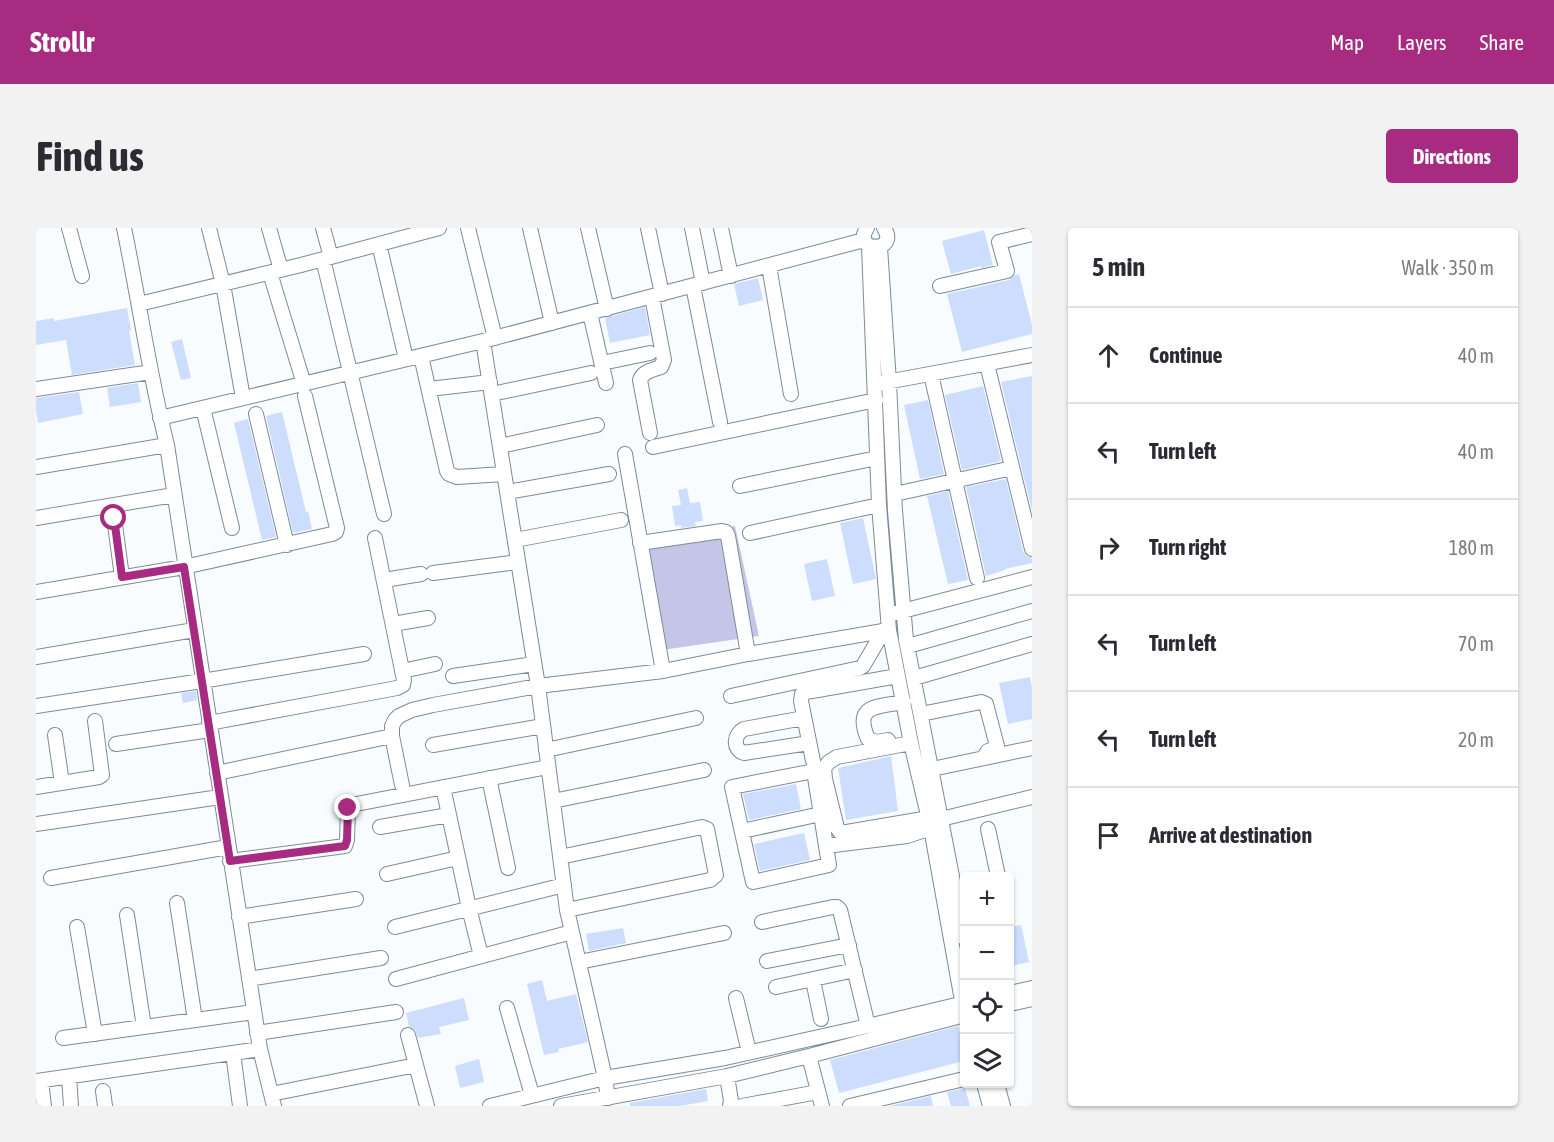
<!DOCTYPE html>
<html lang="en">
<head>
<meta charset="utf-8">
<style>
	body { margin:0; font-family:"Asap Condensed",sans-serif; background:#f2f2f3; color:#2b2b33 }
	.controls { position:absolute; right:18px; bottom:18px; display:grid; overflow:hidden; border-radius:6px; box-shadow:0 2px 4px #0004 }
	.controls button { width:54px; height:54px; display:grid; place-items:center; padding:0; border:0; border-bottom:2px solid #e1e1e2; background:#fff; color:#2b2b33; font:30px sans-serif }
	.stop { position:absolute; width:18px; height:18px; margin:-14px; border:4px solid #a72c81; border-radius:50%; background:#fff }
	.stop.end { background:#a72c81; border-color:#fff; box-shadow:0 2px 6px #0008 }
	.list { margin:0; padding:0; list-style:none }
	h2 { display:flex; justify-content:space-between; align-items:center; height:78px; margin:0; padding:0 24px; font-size:26px }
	h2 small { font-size:20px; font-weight:400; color:#7c7c81 }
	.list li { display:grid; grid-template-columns:39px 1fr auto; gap:18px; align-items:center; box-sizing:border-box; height:96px; padding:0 24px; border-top:2px solid #e1e1e2 }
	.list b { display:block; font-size:22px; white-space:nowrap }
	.list em { font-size:20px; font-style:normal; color:#7c7c81 }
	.icon { flex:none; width:33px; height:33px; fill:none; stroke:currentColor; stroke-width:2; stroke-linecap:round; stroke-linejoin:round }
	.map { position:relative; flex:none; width:996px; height:878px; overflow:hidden; border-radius:6px }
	header { display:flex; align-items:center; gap:36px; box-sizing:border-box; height:84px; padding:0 30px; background:#a72c81; color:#fff }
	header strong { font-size:28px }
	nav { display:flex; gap:33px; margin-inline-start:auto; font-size:21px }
	.intro { display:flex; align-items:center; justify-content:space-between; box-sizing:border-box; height:144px; padding:0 36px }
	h1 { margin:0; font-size:42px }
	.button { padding:15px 27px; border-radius:6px; background:#a72c81; color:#fff; font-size:21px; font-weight:700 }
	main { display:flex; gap:36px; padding:0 36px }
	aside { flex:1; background:#fff; border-radius:6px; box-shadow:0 2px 4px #0004 }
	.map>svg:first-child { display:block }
	.green { fill:#c4c5e7 }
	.building { fill:#ccddfe }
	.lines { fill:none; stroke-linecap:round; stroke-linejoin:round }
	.minor-casing { stroke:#7c8b99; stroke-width:16 }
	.minor { stroke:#fff; stroke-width:14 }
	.route { stroke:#a72c81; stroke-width:8 }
</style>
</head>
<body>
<header>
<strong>Strollr</strong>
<nav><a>Map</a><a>Layers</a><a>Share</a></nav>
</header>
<div class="intro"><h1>Find us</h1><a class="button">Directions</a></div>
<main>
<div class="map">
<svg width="996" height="878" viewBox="0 0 996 878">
	<rect width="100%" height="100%" fill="#f8fcff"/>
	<path class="green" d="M 699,298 L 723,408 L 619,423 L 599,318 Z"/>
	<path class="building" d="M 948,2 L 957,37 L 945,40 L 945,38 L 915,46 L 906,13 Z
		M 983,46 L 996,97 L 996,106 L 926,124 L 911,66 L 973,52 L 979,47 Z
		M 722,50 L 727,72 L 703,78 L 698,56 Z
		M 609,79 L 614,107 L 574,115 L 569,90 Z
		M 91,80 L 95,102 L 93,103 L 99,137 L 36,147 L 30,112 L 0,117 L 0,93 L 18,90 L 18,93 Z
		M 146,111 L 155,150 L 145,152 L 135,114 Z
		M 996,148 L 996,283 L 965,154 Z
		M 102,155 L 105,174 L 74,179 L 71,160 Z
		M 947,158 L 965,233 L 926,242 L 909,167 Z
		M 43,164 L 47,186 L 2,195 L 0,183 L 0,170 Z
		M 892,172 L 908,246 L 884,251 L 868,177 Z
		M 246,184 L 270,284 L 272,283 L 276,301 L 257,305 L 230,188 Z
		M 212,191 L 240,309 L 226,312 L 198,195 Z
		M 970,251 L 987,323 L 990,328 L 996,330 L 996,335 L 969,341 L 969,342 L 950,348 L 930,259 Z
		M 651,260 L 654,275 L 664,274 L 667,293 L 659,294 L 660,298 L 645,300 L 645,297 L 639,298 L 636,278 L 645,277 L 642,262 Z
		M 912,263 L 932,352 L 912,356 L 891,268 Z
		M 827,290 L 840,351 L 817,356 L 804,295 Z
		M 791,331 L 799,368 L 776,373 L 768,336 Z
		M 994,449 L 996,460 L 996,491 L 972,496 L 963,455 Z
		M 160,463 L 161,472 L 147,475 L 145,465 Z
		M 855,528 L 862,583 L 810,592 L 802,540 Z
		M 760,556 L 765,581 L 713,592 L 707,566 Z
		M 768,605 L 774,632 L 724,643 L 718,616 Z
		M 985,697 L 993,734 L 974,738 L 974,699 Z
		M 587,700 L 590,715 L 553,723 L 550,706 Z
		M 506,752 L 511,773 L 540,766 L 552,814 L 522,821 L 523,824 L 508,827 L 491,756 Z
		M 428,770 L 433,792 L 403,799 L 405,806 L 382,810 L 379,801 L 373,798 L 370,785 Z
		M 922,798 L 928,825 L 928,833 L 803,865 L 794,832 Z
		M 443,831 L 448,854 L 424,860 L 419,838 Z
		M 929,860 L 934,878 L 915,878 L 911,864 Z
		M 670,861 L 672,873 L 644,878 L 594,878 L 594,875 Z
		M 895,868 L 897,878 L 853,878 Z"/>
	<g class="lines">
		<g class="minor-casing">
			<path id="minor" d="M 33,0 L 46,48
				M 88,0 C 103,72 113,145 131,217 L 224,821 L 238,878
				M 173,0 L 187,56 L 207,170
				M 233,0 L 245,42
				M 287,0 L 295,29
				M 432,0 L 459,110
				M 494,0 L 516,95
				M 552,0 L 571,81
				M 612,0 L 626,66
				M 656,0 L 667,55
				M 685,0 L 695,48
				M 831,0 C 815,25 864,25 848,0
				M 343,16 L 370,131
				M 833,18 L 843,277 L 853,402 L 875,515 L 895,600 L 925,767
				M 844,19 L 853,154 L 859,283 L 870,412 L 928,710
				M 287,31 L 348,286
				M 733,38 L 755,166
				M 234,45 L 268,156
				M 657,58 L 684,194
				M 904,58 L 971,43 L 963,14 L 996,6
				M 103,76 L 265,37 L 403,0
				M 554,85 L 570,155
				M 447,113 L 502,458 L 531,682 L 569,850 L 572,870
				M 385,128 L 411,243 L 413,246 L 421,249 L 468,246
				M 566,135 L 614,125
				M 951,136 L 996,321
				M 895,146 L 941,350
				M 845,155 L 996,127
				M 0,161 L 115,144
				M 393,161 L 454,154
				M 456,166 L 555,145
				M 167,180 L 196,300
				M 220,186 L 251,317
				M 124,190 L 447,113 L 828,12
				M 614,205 L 604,152 C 607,143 617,142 625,139 L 628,132 L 616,69
				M 464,218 L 561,197
				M 617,219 L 840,172
				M 589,226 L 627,443
				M 0,239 L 131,217
				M 704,258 L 841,230
				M 471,264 L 573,246
				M 859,266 L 976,240
				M 78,289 L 86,349
				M 0,290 L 138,267
				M 714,305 L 843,277
				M 479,312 L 585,292
				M 604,315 L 686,303 L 690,304 L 692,308 L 712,426
				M 397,345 L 482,334
				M 348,352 L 385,346
				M 0,364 L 148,339 L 296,306 L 300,304 L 301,300 L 269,168
				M 859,385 L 996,349
				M 357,396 L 392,390
				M 872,418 L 996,383
				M 0,429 L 158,402
				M 366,443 L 399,436
				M 417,448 L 498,436
				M 878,450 L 996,416
				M 695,468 L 824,440 L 827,438 L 848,402
				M 0,478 L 166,453 L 328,426
				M 885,486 L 945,474 L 950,476 L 961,518 L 958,521 L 952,523 L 950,526 L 951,529
				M 768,490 L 708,501 C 698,506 696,521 708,525 L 773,515
				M 173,495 L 361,460 L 367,457 L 368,452 L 339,310
				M 19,507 L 26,555
				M 356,508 L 356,498 L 359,492 L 363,488 L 376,482 L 397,477 L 502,458 L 627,443 L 712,426 L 853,402
				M 852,512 L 841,514 L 832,511 C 817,476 842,479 868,474
				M 875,515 L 801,529 L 793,534 L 788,540 L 789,551 L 801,600 L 805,605 L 893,590
				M 80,516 L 174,502
				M 397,517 L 507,498
				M 510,522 L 660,490
				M 777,533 L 765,473 L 766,466 L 770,464 L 862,448
				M 896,541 L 996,520
				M 181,545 L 356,508 L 366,557
				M 453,550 L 472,640
				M 0,559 L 63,549 L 66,547 L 59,493
				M 407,559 L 433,680 L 445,728
				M 517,573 L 668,542
				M 905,591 L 996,569
				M 0,596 L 184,569
				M 344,599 L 413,587
				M 952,601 L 962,648
				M 706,603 L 785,586
				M 790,618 L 793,637 L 717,654 L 696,559 L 778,543 L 790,618 L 871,608 L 895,600
				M 524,629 L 666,599 L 671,601 L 680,647 L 674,652 L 531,682
				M 194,633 L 309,618 L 311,612 L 312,581 L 315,577 L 512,539
				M 351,646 L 422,630
				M 15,650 L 192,619
				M 141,675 L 159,792
				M 91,687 L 108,799
				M 203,689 L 320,671
				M 726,694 L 797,679 L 801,679 L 804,682 L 832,798
				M 41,699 L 59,806
				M 359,699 L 528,657
				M 731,733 L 813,717
				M 543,734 L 688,705
				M 213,751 L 345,730
				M 360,751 L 536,704
				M 777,752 L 785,791
				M 740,759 L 819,742
				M 974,765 L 996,760
				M 700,770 L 713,824
				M 974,776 L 996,771
				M 471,780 L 496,867
				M 221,805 L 360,784
				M 372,807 L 391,878
				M 27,810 L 218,784
				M 197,825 L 204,878
				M 773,828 L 786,878
				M 691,848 L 695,873 L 694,878
				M 33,849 L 35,878
				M 0,853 L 224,821
				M 5,853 L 8,878
				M 948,856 L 954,878
				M 961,856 L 967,878
				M 67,863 L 69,878
				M 235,866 L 380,837
				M 454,878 L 569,850 L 689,830 L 832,798 L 920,777
				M 525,878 L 691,848 L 773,828 L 925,788
				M 706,878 L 782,864
				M 814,878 L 928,851"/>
		</g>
		<use href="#minor" class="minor"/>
	</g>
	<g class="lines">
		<path class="route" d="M 78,290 L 86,349 L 148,339 L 194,633 L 309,618 L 311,612 L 312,580"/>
	</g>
</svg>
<div class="controls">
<button>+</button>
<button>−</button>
<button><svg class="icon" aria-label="locate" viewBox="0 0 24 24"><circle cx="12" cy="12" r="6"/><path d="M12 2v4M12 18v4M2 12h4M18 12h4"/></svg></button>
<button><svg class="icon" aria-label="layers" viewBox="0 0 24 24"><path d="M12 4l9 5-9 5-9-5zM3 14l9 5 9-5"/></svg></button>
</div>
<div class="stop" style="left:78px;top:290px"></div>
<div class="stop end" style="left:312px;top:580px"></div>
</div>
<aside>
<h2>5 min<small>Walk · 350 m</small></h2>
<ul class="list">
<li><svg class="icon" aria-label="ahead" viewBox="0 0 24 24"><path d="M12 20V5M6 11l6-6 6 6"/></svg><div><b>Continue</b></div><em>40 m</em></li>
<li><svg class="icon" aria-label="left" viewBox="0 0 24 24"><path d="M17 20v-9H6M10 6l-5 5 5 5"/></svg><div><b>Turn left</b></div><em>40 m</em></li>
<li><svg class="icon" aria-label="right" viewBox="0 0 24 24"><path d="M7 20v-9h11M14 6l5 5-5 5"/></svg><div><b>Turn right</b></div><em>180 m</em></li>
<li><svg class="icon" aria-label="left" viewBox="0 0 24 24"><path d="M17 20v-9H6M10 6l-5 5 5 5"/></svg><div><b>Turn left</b></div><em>70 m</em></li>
<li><svg class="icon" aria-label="left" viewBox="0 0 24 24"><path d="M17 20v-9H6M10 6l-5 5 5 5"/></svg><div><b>Turn left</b></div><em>20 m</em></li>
<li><svg class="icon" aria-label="arrive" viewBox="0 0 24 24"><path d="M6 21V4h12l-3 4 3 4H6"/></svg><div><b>Arrive at destination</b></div></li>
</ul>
</aside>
</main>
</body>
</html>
